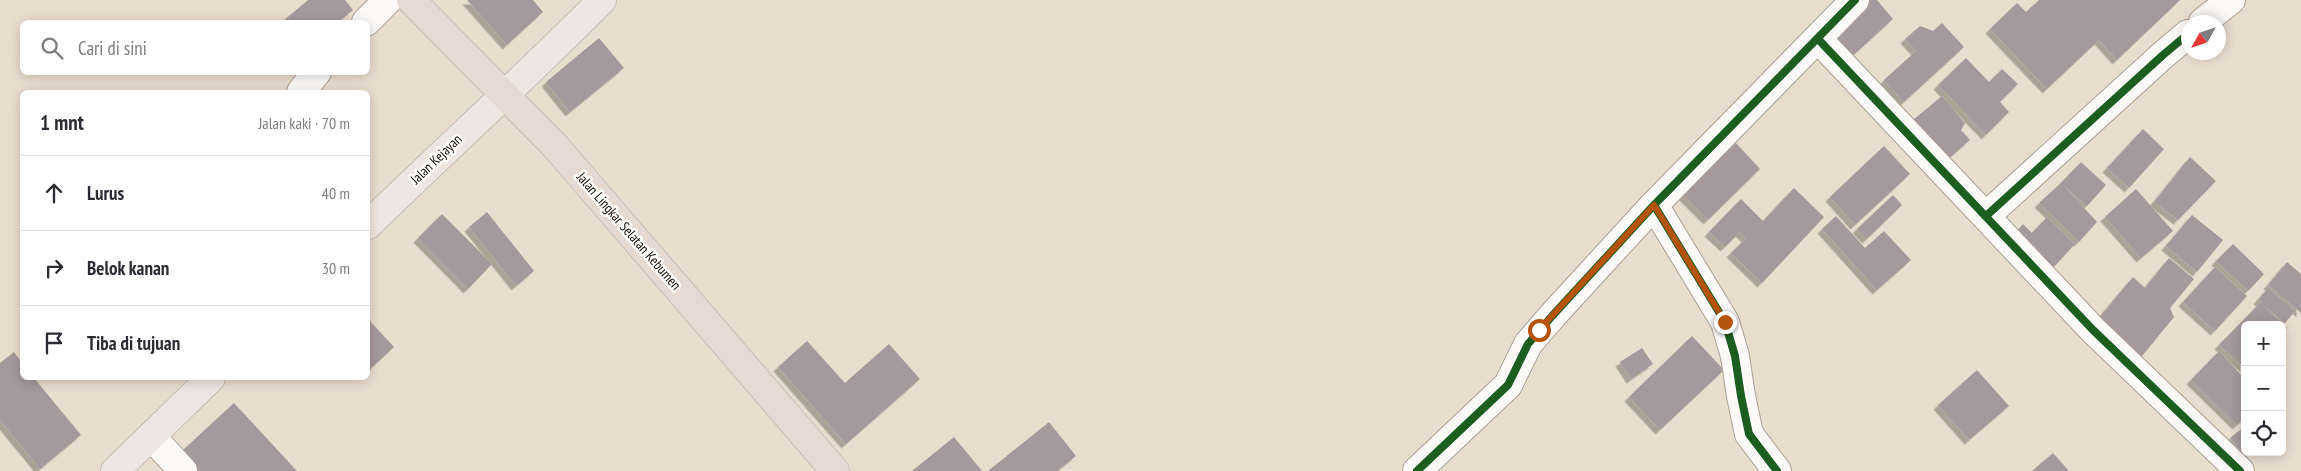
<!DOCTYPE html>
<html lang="id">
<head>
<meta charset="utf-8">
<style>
	body { margin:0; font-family:"PT Sans Narrow",sans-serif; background:#f2f2f3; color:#2b2b33 }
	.controls { position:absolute; right:15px; bottom:15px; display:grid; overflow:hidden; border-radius:8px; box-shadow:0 2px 12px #0003 }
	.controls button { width:45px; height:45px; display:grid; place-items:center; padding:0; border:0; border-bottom:1px solid #e1e1e2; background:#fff; color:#2b2b33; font:25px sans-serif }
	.compass { position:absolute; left:2181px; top:15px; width:45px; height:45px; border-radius:50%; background:#fff; box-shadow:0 2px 12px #0003; rotate:230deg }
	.stop { position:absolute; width:15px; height:15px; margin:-11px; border:4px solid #b45309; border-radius:50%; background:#fff }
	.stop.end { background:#b45309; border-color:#fff; box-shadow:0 1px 5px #0008 }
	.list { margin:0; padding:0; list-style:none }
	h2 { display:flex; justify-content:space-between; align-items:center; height:65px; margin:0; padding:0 20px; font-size:21px }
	h2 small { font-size:16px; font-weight:400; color:#7c7c81 }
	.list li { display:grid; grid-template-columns:32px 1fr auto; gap:15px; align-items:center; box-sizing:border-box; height:75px; padding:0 20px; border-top:1px solid #e1e1e2 }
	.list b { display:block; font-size:19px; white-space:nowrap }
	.list em { font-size:16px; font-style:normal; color:#7c7c81 }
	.icon { flex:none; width:28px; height:28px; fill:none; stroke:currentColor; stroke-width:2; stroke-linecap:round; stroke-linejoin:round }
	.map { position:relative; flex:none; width:2301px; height:471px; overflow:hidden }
	.search { position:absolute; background:#fff; box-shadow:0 2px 12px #0003; left:20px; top:20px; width:350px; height:55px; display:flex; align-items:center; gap:12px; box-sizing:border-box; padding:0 18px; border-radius:8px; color:#7c7c81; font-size:19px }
	.panel { position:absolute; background:#fff; box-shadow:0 2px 12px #0003; left:20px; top:90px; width:350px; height:290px; border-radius:8px }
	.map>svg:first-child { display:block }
	.building { fill:#a6999d; filter:url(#shadow) }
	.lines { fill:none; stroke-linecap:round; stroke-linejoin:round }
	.minor-casing { stroke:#a99f94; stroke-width:30 }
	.major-casing { stroke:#c4beb7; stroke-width:30 }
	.highway-casing { stroke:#c4beb7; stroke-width:30 }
	.minor { stroke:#fcfaf8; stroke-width:28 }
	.major { stroke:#eee6e0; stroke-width:28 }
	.highway { stroke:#e5d9d1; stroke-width:28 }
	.cycleway-casing { stroke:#fff; stroke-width:11 }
	.cycleway { stroke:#1b5e20; stroke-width:8 }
	.route { stroke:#b45309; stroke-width:6 }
	.labels { text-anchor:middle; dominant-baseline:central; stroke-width:5; stroke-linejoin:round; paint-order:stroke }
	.street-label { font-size:14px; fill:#160e05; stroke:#fff }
</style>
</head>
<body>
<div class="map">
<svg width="2301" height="471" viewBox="0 0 2301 471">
	<defs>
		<filter id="shadow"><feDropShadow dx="-4.5" dy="4.5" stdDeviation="0" flood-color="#0004"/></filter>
	</defs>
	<rect width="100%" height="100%" fill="#e9ddce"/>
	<path class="building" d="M 308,0 L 345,0 L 353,10 L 338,22 L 282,22 Z
		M 467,0 L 533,0 L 543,12 L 507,45 Z
		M 1866,0 L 1877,0 L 1893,19 L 1848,60 L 1827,36 Z
		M 2039,0 L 2180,0 L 2117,60 L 2099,40 L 2047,89 L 1990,29 L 2017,3 L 2026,12 Z
		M 1942,23 L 1964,47 L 1904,102 L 1884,80 L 1916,51 L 1905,39 L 1920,26 L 1933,31 Z
		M 599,38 L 624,68 L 570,112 L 546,82 Z
		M 1966,58 L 1989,82 L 2002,69 L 2018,84 L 2000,102 L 2009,112 L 1986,135 L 1938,85 Z
		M 1942,96 L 1965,123 L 1961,130 L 1970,140 L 1941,165 L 1907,125 Z
		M 2143,129 L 2164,149 L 2129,188 L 2107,168 Z
		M 1736,143 L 1760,169 L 1708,220 L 1683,195 Z
		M 1884,146 L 1910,174 L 1855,225 L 1830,197 Z
		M 2190,157 L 2216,181 L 2178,220 L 2154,202 Z
		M 2081,162 L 2106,185 L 2087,206 L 2063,185 L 2097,222 L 2079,242 L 2039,203 L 2061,183 Z
		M 1794,188 L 1824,217 L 1762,283 L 1731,253 L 1746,238 L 1740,232 L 1725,247 L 1709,232 L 1741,199 L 1763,221 Z
		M 2136,189 L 2173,231 L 2141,258 L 2105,217 Z
		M 1893,195 L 1902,205 L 1867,239 L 1857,229 Z
		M 487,212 L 534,271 L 516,286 L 469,227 Z
		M 442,214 L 492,264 L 468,289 L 418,238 Z
		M 2192,215 L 2223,240 L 2197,272 L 2166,246 Z
		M 1836,216 L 1865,248 L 1884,231 L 1911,260 L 1877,290 L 1822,229 Z
		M 2047,217 L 2075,244 L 2051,270 L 2014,234 L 2023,224 L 2032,233 Z
		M 2233,244 L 2264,274 L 2248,291 L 2216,261 Z
		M 2169,258 L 2194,279 L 2170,308 L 2174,317 L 2138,361 L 2094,324 L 2133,277 L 2145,288 Z
		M 2287,262 L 2301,274 L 2301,313 L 2268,285 Z
		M 2215,267 L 2247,296 L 2215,331 L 2183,302 Z
		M 2268,288 L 2295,311 L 2285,323 L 2262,304 L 2287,328 L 2282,333 L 2282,325 L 2245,325 L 2245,368 L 2219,345 L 2261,302 L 2258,300 Z
		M 368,319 L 394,347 L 368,371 Z
		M 1692,336 L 1724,370 L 1660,430 L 1629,397 Z
		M 807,341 L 845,383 L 889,344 L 920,379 L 846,444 L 778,367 Z
		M 1642,348 L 1653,364 L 1631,379 L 1620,362 Z
		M 2219,351 L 2245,379 L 2245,418 L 2237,425 L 2191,380 Z
		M 14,352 L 22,363 L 22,378 L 34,378 L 81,435 L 40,469 L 0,420 L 0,363 Z
		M 1977,370 L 2009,406 L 1969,440 L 1938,405 Z
		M 234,403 L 297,471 L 200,471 L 182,451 Z
		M 1049,422 L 1076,456 L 1057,471 L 988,471 Z
		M 2245,426 L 2245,452 L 2252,452 L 2246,457 L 2230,438 Z
		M 954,437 L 982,471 L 912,471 Z
		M 2053,453 L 2069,471 L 2032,471 Z"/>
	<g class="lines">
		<g class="minor-casing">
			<path id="minor" d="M 366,22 L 388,0
				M 2203,22 L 2231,0
				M 1818,39 L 2093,330 L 2240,471
				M 301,92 L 317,72
				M 1654,205 L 1725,322 L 1735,356 L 1741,396 L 1749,434 L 1777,471
				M 1986,216 L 2163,55 L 2188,34
				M 151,436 L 183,471
				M 1417,471 L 1508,385 L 1528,344 L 1553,315 L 1654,205 L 1855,0"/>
		</g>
		<g class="major-casing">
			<path id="major" d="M 368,225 C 445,150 526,77 602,0
				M 115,471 L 211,378"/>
		</g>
		<g class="highway-casing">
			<path id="highway" d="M 411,0 L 556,147 L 835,471"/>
		</g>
		<use href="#minor" class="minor"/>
		<use href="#major" class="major"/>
		<use href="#highway" class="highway"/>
		<g class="cycleway-casing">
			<path id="cycleway" d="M 1818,39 L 2093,330 L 2240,471
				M 1654,205 L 1725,322 L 1735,356 L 1741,396 L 1749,434 L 1777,471
				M 1986,216 L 2163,55 L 2188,34
				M 1417,471 L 1508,385 L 1528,344 L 1553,315 L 1654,205 L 1855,0"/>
		</g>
		<use href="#cycleway" class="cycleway"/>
	</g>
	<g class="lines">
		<path class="route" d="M 1539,330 L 1654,205 L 1725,322"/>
	</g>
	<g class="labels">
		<g class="street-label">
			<text transform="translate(436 159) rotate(-44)">Jalan Kejayan</text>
			<text transform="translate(629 231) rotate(49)">Jalan Lingkar Selatan Kebumen</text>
		</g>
	</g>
</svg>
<div class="controls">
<button>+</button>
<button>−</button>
<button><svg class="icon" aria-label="locate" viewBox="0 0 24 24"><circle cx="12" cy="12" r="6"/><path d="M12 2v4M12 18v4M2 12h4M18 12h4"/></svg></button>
</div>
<svg class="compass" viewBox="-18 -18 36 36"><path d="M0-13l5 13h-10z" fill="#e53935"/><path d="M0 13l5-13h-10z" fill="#7c7c81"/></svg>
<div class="stop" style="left:1539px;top:330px"></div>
<div class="stop end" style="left:1725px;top:322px"></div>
<div class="search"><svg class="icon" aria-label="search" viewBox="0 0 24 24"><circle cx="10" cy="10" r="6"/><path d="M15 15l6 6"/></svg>Cari di sini</div>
<section class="panel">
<h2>1 mnt<small>Jalan kaki · 70 m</small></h2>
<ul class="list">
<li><svg class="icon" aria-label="ahead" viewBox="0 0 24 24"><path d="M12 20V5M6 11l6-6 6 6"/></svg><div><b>Lurus</b></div><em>40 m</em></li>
<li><svg class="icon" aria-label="right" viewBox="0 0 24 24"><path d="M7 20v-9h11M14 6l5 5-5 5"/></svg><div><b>Belok kanan</b></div><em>30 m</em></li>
<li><svg class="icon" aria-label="arrive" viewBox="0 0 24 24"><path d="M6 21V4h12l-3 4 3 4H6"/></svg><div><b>Tiba di tujuan</b></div></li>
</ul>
</section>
</div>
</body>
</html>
